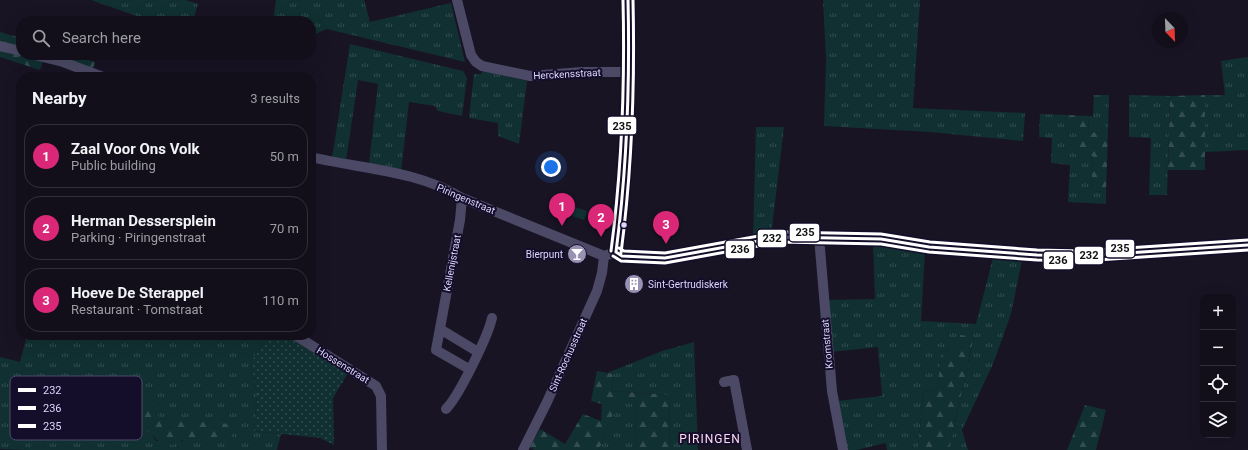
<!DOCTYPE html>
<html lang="en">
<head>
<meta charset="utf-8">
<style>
	body { margin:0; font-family:Roboto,sans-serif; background:#1f1d28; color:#f1f3f6 }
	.controls { position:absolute; right:12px; bottom:12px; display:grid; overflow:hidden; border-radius:8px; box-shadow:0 4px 16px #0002 }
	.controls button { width:36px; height:36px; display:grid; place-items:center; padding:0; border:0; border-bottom:1px solid #312f3a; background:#120f1b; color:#f1f3f6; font:20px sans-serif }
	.compass { position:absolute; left:1152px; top:12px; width:36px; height:36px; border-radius:50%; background:#120f1b; box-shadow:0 4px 16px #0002; rotate:157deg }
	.you { position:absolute; left:551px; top:167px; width:14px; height:14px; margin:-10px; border:3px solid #fff; border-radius:50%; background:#1a73e8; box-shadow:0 0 0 6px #1a73e833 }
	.badge { display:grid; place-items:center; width:26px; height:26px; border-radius:50%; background:#db2777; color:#fff; font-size:13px; font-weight:700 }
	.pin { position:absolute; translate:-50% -33px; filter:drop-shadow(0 1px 2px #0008) }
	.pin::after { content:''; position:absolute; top:21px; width:14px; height:12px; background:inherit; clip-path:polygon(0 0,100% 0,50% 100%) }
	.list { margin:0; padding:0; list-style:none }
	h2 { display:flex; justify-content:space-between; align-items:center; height:52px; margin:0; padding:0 16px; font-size:17px }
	h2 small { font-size:13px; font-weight:400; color:#9c9ca3 }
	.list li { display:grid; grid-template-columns:26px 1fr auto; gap:12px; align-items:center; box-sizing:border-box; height:64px; margin:0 8px 8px; padding:0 8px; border:1px solid #312f3a; border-radius:16px }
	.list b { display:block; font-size:15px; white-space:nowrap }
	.list p { margin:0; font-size:13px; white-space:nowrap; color:#9c9ca3 }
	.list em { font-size:13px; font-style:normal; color:#9c9ca3 }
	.icon { flex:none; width:22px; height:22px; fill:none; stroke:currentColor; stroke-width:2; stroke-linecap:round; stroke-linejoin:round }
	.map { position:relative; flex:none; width:1248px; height:450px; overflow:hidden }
	.search { position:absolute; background:#120f1b; box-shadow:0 4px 16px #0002; left:16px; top:16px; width:300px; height:44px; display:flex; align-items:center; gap:10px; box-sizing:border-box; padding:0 14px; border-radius:16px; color:#9c9ca3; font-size:15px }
	.panel { position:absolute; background:#120f1b; box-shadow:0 4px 16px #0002; left:16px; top:72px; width:300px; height:268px; border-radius:16px }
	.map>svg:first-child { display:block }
	.grass { fill:url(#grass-tufts) }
	.forest { fill:url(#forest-firs) }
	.garden { fill:url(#garden-dots) }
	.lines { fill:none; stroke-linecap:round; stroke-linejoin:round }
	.street { stroke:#4b4965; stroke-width:10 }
	.bus-1-casing { stroke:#140e2a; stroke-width:6 }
	.bus-2-casing { stroke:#140e2a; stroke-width:6 }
	.bus-3-casing { stroke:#140e2a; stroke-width:6 }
	.bus-1 { stroke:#fff; stroke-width:3 }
	.bus-2 { stroke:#fff; stroke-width:3 }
	.bus-3 { stroke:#fff; stroke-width:3 }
	.bus-dot { fill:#ddd7ff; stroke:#140e2a; stroke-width:1.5 }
	.labels { text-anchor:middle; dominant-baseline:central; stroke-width:4; stroke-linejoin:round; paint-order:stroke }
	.street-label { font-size:10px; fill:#ddd7ff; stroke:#140e2a }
	.poi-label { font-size:10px; fill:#ddd7ff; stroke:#140e2a; text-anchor:end }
	.quarter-label { font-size:12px; letter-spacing:1px; fill:#ffd9f0; stroke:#140e2a }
	.key { fill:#140e2a; stroke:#504a6a; stroke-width:1 }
	.key-label { font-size:11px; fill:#ddd7ff }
	.line-badge { stroke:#140e2a; stroke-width:1.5 }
	.pale-badge-label { font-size:11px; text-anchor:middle; font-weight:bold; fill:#111 }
</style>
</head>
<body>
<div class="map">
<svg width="1248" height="450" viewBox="0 0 1248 450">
	<defs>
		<pattern id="grass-tufts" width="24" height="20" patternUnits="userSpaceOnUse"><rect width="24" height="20" fill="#113032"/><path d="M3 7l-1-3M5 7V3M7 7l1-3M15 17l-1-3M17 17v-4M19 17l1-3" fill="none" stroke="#334d51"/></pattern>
		<pattern id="forest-firs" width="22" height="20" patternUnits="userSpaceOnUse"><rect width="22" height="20" fill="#113032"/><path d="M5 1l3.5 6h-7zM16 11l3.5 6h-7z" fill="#334d51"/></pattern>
		<pattern id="garden-dots" width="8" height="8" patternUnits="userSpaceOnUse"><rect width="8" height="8" fill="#113032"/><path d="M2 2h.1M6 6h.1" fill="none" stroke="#334d51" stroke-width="1.8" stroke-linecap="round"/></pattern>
	</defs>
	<rect width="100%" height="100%" fill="#181424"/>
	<path class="grass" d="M 91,0 L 186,0 L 198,4 L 193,21 L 151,21 Z
		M 276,0 L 364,0 L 370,22 L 451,3 L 465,62 L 327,29 L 315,34 L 311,33 L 311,21 L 273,21 Z
		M 823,0 L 920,0 L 913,108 L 1025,113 L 1023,141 L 930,132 L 824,126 L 826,59 Z
		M 350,44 L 463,71 L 467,78 L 462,116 L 438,111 L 435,106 L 409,102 L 401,172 L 369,164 L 378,84 L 358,80 L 346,161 L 332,158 Z
		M 1248,57 L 1248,150 L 1205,152 L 1205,95 L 1225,95 L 1221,61 Z
		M 483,71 L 527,81 L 519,144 L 498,136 L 498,123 L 469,118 L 474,74 L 481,74 Z
		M 1094,95 L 1109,95 L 1108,133 L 1088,132 L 1089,116 L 1093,116 Z
		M 1129,95 L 1170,96 L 1167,195 L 1149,195 L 1151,138 L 1129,137 Z
		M 1040,114 L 1066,115 L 1065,129 L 1077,129 L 1093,156 L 1091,191 L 1106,192 L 1106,204 L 1068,202 L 1070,165 L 1051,163 L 1052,138 L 1039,137 Z
		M 756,127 L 784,127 L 771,236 L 753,239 Z
		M 575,207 L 587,211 L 584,220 L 572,216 Z
		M 873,244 L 925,251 L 921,321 L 976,324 L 993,258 L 1022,260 L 1011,314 L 993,364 L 962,430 L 968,450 L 949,450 L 974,337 L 961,335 L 958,352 L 942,350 L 937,390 L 923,391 L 918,450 L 887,450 L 886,443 L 856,450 L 846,450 L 837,401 L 882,396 L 878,347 L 831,352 L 826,300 L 875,299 Z
		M 27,335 L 268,335 L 250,363 L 257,393 L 254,431 L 281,434 L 277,450 L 43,450 L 44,435 L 150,432 L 156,441 L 182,442 L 184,439 L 191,439 L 168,420 L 159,417 L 155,410 L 139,405 L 138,424 L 32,429 L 32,449 L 0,449 L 0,357 L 20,362 Z
		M 694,342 L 698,450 L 670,450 L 669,395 L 611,391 L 613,374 L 607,373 L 662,351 Z
		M 618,400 L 636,404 L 635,450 L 599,450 Z"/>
	<path class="forest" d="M 0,32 L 21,38 L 21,55 L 46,55 L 40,70 L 0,57 Z
		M 54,55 L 72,55 L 95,62 L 93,69 Z
		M 1205,95 L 1205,170 L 1168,170 L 1170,96 Z
		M 1066,115 L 1089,116 L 1088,132 L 1108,133 L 1106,192 L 1091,191 L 1093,156 L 1076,155 L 1077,129 L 1065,129 Z
		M 960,335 L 974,336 L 949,450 L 918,450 L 923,391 L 937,390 L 942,350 L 958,351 Z
		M 597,371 L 613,374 L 611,391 L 669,395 L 670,450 L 635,450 L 636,405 L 618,401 L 599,450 L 534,450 L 530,447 L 540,429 L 565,444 L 583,414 L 601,421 L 602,404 L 591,401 Z
		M 146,403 L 151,403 L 159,417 L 168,420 L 231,424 L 235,431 L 230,438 L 224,442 L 184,439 C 172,450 158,444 150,432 L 44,435 L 43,450 L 0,450 L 31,449 L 32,429 L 138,424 L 139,405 Z
		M 1085,405 L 1106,410 L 1096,450 L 1067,450 Z"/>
	<path class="garden" d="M 268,335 L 288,335 L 348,373 L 333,398 L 334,445 L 320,438 L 254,431 L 257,393 L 250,363 Z"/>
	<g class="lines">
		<path class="street" d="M 457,0 L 471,55 L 476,62 L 482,66 L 530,76 L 582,72 L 629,72
			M 0,46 L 21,51
			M 35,55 L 63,62 L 103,77
			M 311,157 C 361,169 417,170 462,198 L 604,256 L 616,252
			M 462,198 L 460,220 L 436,350 L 469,369
			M 819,237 L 832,391 L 843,450
			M 616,252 L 622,256 L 665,258 L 781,237 L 801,237 L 881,239 L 929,247 L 1037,255 L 1082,256 L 1248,245
			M 616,252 C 628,172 631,81 628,0
			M 440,329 L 478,352
			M 295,335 L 376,386 L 381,396 L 382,450
			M 724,382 L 734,380 L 747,450
			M 446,409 C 459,396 488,336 492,318
			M 523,450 L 547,402 L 597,291 L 602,273 L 604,256"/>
		<g class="bus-1-casing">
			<path id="bus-1" d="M 616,252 L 622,256 L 665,258 L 781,237 L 881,239 L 929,247 L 1037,255 L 1082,256 L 1248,245
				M 616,252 C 627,168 630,84 628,0"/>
		</g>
		<g class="bus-2-casing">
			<path id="bus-2" d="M 621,253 C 632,169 635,85 633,0
				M 613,256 L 621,261 L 665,263 L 781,242 L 881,244 L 929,252 L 1037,260 L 1082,261 L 1248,250"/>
		</g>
		<g class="bus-3-casing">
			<path id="bus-3" d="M 619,248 L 624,251 L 665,253 L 781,232 L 881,234 L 930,242 L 1037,250 L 1082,251 L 1248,240
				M 611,251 C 622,168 625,84 623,0"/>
		</g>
		<use href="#bus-1" class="bus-1"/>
		<use href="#bus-2" class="bus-2"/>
		<use href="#bus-3" class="bus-3"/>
	</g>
	<defs>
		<g id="bar-disc" transform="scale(1)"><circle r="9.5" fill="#9893b2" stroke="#140e2a"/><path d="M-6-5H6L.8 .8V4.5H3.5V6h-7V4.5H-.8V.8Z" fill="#fff"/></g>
		<g id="building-disc" transform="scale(1)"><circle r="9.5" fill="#9893b2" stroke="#140e2a"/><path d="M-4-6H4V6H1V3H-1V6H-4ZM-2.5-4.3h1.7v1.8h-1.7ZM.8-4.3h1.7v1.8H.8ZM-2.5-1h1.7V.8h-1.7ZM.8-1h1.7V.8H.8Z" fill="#fff"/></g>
	</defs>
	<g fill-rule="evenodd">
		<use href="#bar-disc" x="577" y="254"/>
		<use href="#building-disc" x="634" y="284"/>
	</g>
	<circle class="bus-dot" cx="624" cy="225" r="3.5"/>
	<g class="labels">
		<g class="street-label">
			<text transform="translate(567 74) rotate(-3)">Herckensstraat</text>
			<text transform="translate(466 199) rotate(23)">Piringenstraat</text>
			<text transform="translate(452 263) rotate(-79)">Kellenijstraat</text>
			<text transform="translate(827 344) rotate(-95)">Kromstraat</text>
			<text transform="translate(568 355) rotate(-66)">Sint-Rochusstraat</text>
			<text transform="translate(343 365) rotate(32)">Hossenstraat</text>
		</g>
		<g class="poi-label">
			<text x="563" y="254">Bierpunt</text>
			<text x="648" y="284" text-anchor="start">Sint-Gertrudiskerk</text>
		</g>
		<g class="quarter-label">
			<text x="710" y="439">PIRINGEN</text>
		</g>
	</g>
	<rect x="10" y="376" width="132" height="64" rx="6" class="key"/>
	<rect x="18" y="388" width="18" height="4" fill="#fff"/>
	<rect x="18" y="406" width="18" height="4" fill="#fff"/>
	<rect x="18" y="424" width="18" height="4" fill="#fff"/>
	<g class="key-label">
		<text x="43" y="394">232</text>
		<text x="43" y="412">236</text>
		<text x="43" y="430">235</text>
	</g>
	<g class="line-badge">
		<rect x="607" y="116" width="30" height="19" rx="4" fill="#fff"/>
		<rect x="789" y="223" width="31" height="19" rx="4" fill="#fff"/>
		<rect x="757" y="229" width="30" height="19" rx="4" fill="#fff"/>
		<rect x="1105" y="239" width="30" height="19" rx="4" fill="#fff"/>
		<rect x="725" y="240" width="30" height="19" rx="4" fill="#fff"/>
		<rect x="1074" y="246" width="30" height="19" rx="4" fill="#fff"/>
		<rect x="1043" y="251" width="31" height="19" rx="4" fill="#fff"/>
	</g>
	<g class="pale-badge-label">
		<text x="622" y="130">235</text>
		<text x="805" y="236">235</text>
		<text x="772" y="242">232</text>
		<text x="1120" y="252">235</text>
		<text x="740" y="253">236</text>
		<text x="1089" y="259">232</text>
		<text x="1058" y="264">236</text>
	</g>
</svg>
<div class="controls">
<button>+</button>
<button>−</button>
<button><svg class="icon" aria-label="locate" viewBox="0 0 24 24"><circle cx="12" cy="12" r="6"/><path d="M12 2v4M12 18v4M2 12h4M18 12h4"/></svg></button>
<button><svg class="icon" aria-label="layers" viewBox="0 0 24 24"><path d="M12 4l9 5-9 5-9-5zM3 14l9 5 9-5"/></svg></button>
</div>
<svg class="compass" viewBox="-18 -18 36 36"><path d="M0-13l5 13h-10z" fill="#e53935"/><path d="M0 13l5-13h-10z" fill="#9c9ca3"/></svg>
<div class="you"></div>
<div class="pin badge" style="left:562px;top:226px">1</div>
<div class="pin badge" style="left:601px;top:237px">2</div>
<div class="pin badge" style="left:666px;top:244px">3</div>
<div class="search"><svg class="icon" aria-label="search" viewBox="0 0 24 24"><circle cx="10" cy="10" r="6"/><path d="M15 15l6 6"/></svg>Search here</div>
<section class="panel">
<h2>Nearby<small>3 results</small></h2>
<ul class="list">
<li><span class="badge">1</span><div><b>Zaal Voor Ons Volk</b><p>Public building</p></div><em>50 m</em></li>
<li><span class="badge">2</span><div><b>Herman Dessersplein</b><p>Parking · Piringenstraat</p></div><em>70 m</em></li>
<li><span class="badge">3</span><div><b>Hoeve De Sterappel</b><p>Restaurant · Tomstraat</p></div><em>110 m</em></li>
</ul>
</section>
</div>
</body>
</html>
